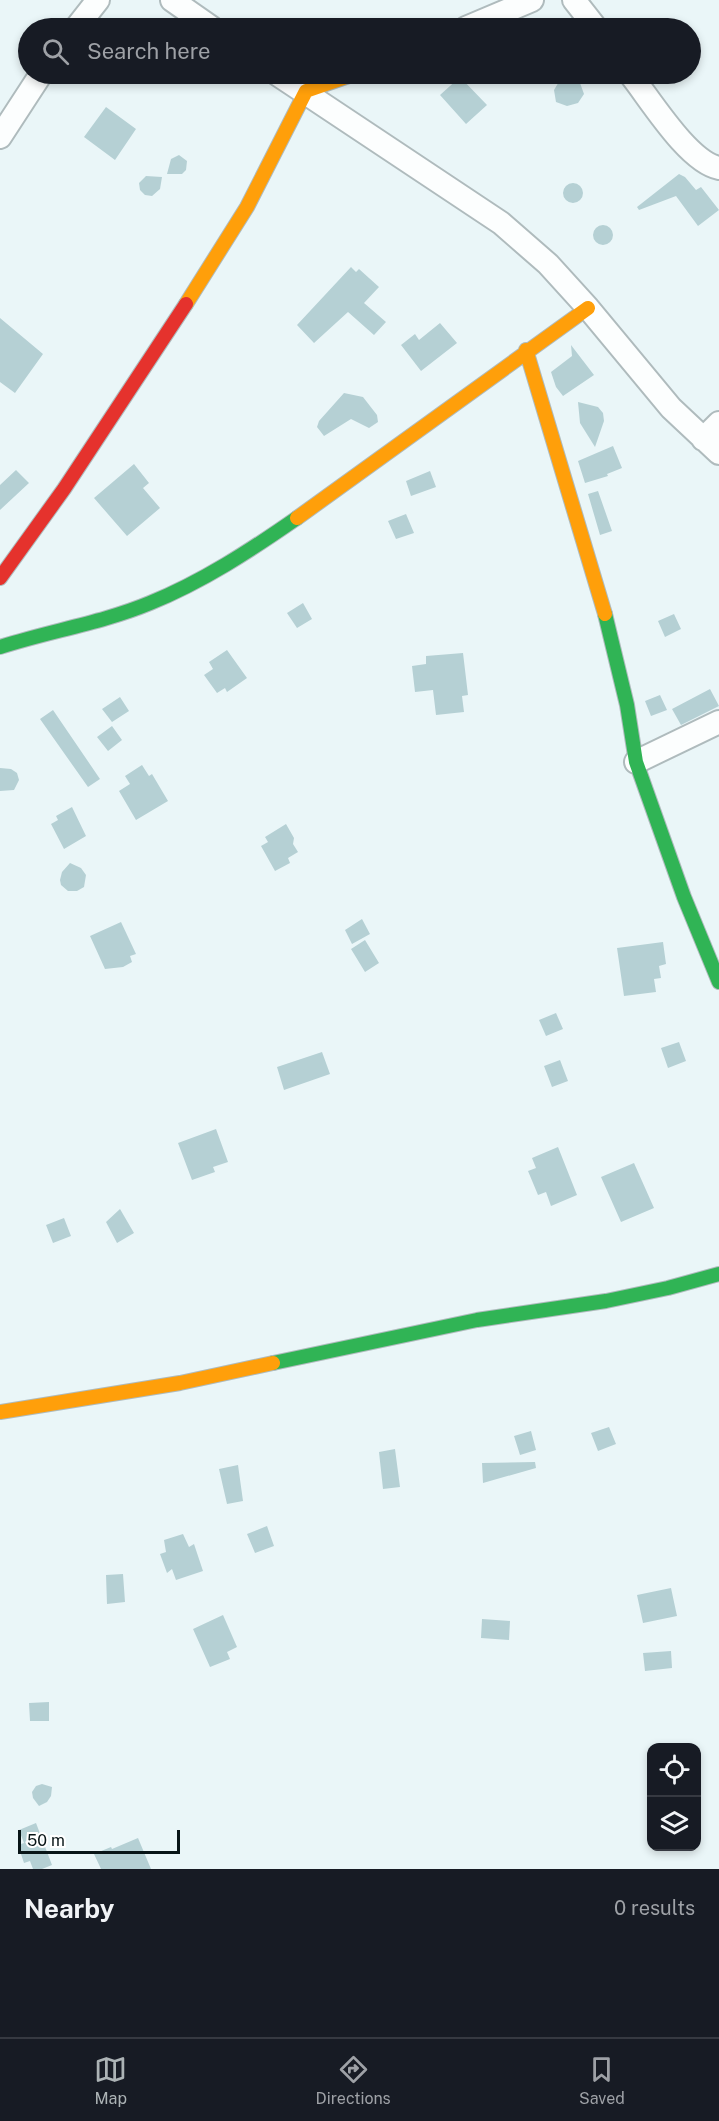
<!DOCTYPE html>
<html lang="en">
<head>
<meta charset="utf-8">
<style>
	body { margin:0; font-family:"Public Sans",sans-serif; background:#20242c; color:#f1f3f6 }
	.controls { position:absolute; right:18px; bottom:18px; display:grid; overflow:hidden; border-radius:12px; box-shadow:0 3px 9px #0003 }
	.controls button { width:54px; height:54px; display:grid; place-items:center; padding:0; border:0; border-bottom:2px solid #363941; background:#171b24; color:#f1f3f6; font:30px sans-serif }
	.scale { position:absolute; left:18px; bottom:15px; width:162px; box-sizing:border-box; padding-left:6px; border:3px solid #081517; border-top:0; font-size:16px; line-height:21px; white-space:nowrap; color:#081517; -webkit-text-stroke:4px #fff; paint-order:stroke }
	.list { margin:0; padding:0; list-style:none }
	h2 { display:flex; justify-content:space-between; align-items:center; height:78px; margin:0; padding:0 24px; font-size:26px }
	h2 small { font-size:20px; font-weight:400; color:#9ea1a6 }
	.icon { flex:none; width:33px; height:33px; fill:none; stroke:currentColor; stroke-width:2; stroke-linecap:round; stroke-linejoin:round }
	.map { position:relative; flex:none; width:719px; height:1869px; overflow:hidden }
	.search { position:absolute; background:#171b24; box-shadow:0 3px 9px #0003; left:18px; right:18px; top:18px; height:66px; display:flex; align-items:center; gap:15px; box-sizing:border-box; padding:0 21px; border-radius:33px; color:#9ea1a6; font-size:22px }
	.sheet { height:168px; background:#171b24 }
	nav { display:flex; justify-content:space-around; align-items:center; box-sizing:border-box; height:84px; border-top:2px solid #363941; background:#171b24; font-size:16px; color:#9ea1a6 }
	nav a { display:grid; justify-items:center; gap:3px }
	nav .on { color:#acb3b5 }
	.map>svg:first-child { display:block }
	.building { fill:#b5d0d4 }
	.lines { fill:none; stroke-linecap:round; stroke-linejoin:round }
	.street-casing { stroke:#afbbbd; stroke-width:26 }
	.fast-casing { stroke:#afbbbd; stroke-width:16 }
	.slow-casing { stroke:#afbbbd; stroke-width:16 }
	.jam-casing { stroke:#afbbbd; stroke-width:16 }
	.street { stroke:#fcfefe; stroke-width:22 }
	.fast { stroke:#30b455; stroke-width:14 }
	.slow { stroke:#ff9f0a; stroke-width:14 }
	.jam { stroke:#e5322d; stroke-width:14 }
</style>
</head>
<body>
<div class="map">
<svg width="719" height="1869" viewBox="0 0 719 1869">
	<rect width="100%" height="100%" fill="#eaf6f8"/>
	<path class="building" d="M 460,77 L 487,105 L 466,124 L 440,95 Z
		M 571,77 L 580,83 L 584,94 L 578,103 L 567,106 L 556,102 L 554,90 L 560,80 Z
		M 106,107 L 136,129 L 115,160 L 84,137 Z
		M 179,155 L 187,161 L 186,170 L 182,174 L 167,174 L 171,159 Z
		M 679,174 L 685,177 L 696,190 L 701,187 L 719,210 L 698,226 L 676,196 L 639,210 L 637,207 Z
		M 146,176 L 162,177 L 160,189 L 152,196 L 145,195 L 140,190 L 139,183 Z
		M563 193a10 10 0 1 1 20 0a10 10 0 1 1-20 0Z
		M593 235a10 10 0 1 1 20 0a10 10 0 1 1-20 0Z
		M 351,267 L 356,272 L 359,269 L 379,287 L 364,303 L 386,322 L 374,335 L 348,312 L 314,343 L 297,325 Z
		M 0,318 L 43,354 L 15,393 L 0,382 Z
		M 440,323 L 457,343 L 421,371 L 401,345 L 415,334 L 419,340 Z
		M 571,345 L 594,375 L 563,396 L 556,387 L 551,372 L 572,356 Z
		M 344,393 L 363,397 L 377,415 L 378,422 L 369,428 L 351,419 L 324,436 L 317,427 L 319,421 Z
		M 578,402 L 598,407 L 603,413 L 604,421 L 595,447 L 580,423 Z
		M 613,446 L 622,468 L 607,474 L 608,476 L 585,483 L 578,461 Z
		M 134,464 L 149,483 L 143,488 L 160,508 L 127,536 L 94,498 Z
		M 16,470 L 29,483 L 0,510 L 0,485 Z
		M 430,471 L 436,487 L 411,496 L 406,481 Z
		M 598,491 L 612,531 L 600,535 L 588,494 Z
		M 406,514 L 414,533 L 396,539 L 388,521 Z
		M 303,603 L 312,619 L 297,628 L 287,613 Z
		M 674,614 L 681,629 L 665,637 L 658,621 Z
		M 227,650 L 247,678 L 227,692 L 225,688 L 217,693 L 204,675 L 213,669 L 209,662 Z
		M 463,653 L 468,695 L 462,696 L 464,712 L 436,715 L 433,690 L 415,692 L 412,666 L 426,664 L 426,656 Z
		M 710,689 L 719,706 L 681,725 L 672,709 Z
		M 660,695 L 667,710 L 651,716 L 645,701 Z
		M 120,697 L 129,711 L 112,722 L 102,709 Z
		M 53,710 L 100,779 L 88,787 L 40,719 Z
		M 112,726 L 122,740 L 108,751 L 97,737 Z
		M 142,765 L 149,776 L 152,774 L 168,801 L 136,820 L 119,791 L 130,784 L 125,776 Z
		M 0,768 L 11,769 L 17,773 L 19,780 L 14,790 L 0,791 Z
		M 72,807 L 86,836 L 64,849 L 51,824 L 58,820 L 56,816 Z
		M 286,824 L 294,838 L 293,844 L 298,852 L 288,858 L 290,863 L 275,871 L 261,846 L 268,842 L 265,837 Z
		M 70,863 L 81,868 L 86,875 L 84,887 L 77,891 L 68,891 L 61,885 L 60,880 L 62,872 Z
		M 362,919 L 370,934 L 352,944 L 345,930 Z
		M 121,922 L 136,954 L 130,956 L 132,962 L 123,967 L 105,969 L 90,936 Z
		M 365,940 L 379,963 L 365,972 L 351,949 Z
		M 663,942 L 666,964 L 659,966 L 661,978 L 654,979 L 656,992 L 624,996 L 617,948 Z
		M 556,1013 L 563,1029 L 546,1036 L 539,1020 Z
		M 679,1042 L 686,1061 L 668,1068 L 661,1048 Z
		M 322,1052 L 330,1074 L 284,1090 L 277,1067 Z
		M 560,1060 L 568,1081 L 552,1087 L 544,1066 Z
		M 216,1129 L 228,1162 L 213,1167 L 215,1172 L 192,1180 L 178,1143 Z
		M 558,1147 L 577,1195 L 551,1206 L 546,1192 L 538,1195 L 528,1171 L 536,1168 L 532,1158 Z
		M 634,1163 L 654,1208 L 621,1222 L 601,1177 Z
		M 120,1209 L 134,1233 L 117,1243 L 106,1222 Z
		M 64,1218 L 71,1236 L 53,1243 L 46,1225 Z
		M 609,1427 L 616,1444 L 598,1451 L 591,1433 Z
		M 531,1431 L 536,1450 L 520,1455 L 514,1436 Z
		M 395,1449 L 400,1487 L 383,1489 L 379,1452 Z
		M 535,1462 L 536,1468 L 483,1483 L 482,1463 Z
		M 238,1465 L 243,1501 L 227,1504 L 219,1469 Z
		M 267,1526 L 274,1546 L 255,1553 L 247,1534 Z
		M 183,1534 L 189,1547 L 194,1544 L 203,1571 L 176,1580 L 172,1569 L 167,1573 L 160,1554 L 166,1552 L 164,1540 Z
		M 123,1574 L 125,1602 L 107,1604 L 106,1575 Z
		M 671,1588 L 677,1616 L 643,1623 L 637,1595 Z
		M 223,1615 L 237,1647 L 227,1652 L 230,1659 L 210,1667 L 193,1629 Z
		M 482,1619 L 510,1621 L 509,1640 L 481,1638 Z
		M 671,1651 L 672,1668 L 645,1671 L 643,1653 Z
		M 49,1702 L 49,1721 L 30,1721 L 29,1703 Z
		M 42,1784 L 52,1787 L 51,1796 L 47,1802 L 39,1806 L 33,1798 L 32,1792 L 36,1786 Z
		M 36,1823 L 52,1865 L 42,1869 L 33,1869 L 30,1861 L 24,1863 L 18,1845 L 24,1843 L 19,1830 Z
		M 138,1838 L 151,1869 L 101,1869 L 94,1854 L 111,1847 L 112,1849 Z"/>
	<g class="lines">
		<g class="street-casing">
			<path id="street" d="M 172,0 L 212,28
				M 574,0 L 596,28
				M 76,28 L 98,0
				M 466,28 L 532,0
				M 277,74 L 501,223 L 548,264 L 588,308 L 671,408 L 719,453
				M 630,74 C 650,99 688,162 719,168
				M 0,137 L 41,74
				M 703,439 L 719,423
				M 636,762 L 719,722"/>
		</g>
		<g class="fast-casing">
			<path id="fast" d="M 605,614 L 627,705 L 636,762 L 684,897 L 719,982
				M 0,647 C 49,631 102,623 150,603 C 202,582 251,550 297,518
				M 273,1363 L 477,1320 L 606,1301 L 668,1288 L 719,1274"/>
		</g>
		<g class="slow-casing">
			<path id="slow" d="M 186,304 L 247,207 L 306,91 L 355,74
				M 526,350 L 605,614
				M 297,518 L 588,308
				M 0,1412 L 180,1383 L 273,1363"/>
		</g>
		<g class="jam-casing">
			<path id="jam" d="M 0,578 L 64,489 L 186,304"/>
		</g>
		<use href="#street" class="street"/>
		<use href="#fast" class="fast"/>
		<use href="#slow" class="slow"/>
		<use href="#jam" class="jam"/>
	</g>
</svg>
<div class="controls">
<button><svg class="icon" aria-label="locate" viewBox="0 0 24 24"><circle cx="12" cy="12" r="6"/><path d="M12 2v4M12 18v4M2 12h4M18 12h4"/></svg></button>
<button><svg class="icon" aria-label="layers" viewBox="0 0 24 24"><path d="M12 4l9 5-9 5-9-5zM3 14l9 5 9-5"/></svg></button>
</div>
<div class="scale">50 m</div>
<div class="search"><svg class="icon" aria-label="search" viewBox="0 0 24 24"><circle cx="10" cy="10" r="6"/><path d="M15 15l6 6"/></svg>Search here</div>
</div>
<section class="sheet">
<h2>Nearby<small>0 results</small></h2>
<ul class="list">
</ul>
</section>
<nav>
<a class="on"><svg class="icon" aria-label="map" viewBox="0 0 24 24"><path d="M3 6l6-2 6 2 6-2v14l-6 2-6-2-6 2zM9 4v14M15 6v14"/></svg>Map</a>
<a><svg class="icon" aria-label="directions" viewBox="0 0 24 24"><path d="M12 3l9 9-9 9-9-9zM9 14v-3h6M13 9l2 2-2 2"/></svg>Directions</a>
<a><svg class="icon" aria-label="saved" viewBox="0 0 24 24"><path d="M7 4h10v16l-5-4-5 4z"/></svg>Saved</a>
</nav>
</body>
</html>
